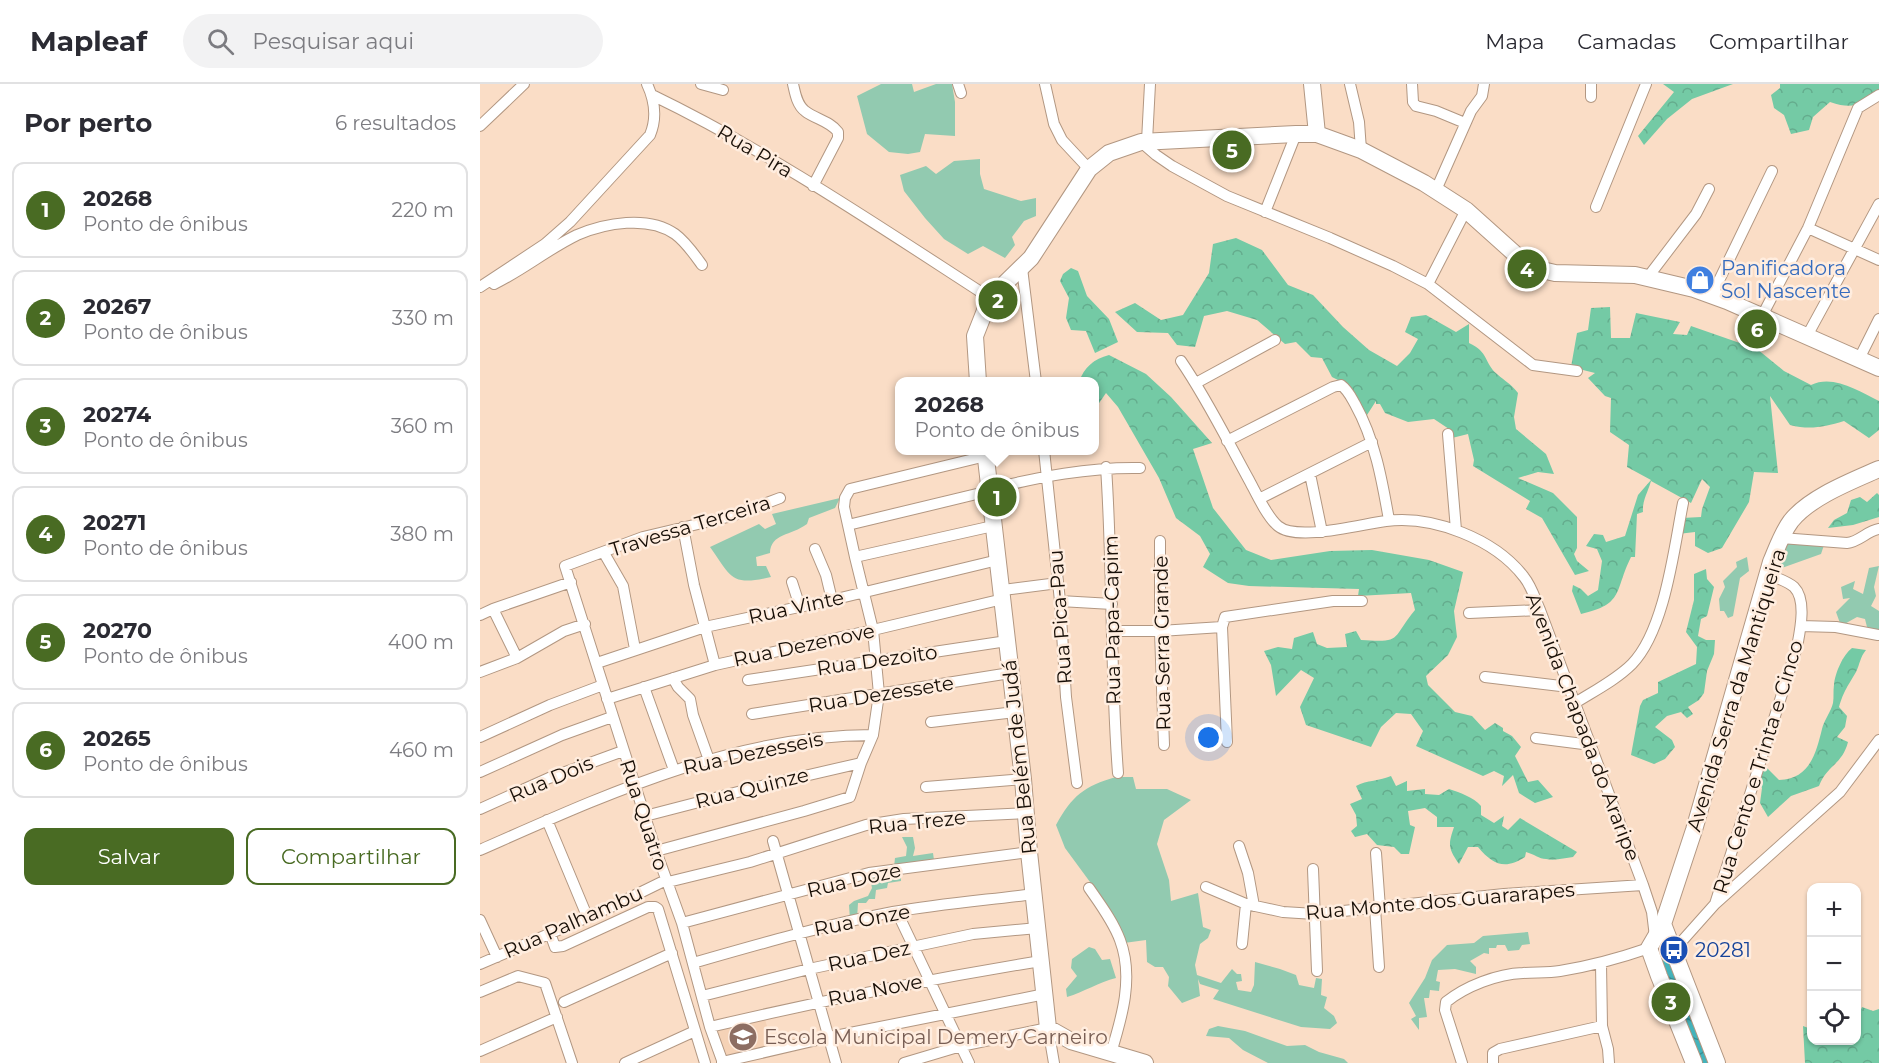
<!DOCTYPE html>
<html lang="pt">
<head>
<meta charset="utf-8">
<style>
	body { margin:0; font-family:Montserrat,sans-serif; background:#f2f2f3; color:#2b2b33 }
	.controls { position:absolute; right:18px; bottom:18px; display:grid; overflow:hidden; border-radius:12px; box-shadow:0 2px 4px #0004 }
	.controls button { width:54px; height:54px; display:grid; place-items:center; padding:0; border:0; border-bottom:2px solid #e1e1e2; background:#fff; color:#2b2b33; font:30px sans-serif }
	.you { position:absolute; left:729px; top:654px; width:21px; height:21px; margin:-15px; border:4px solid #fff; border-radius:50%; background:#1a73e8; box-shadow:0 0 0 9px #1a73e833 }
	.badge { display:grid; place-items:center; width:39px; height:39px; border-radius:50%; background:#496b23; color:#fff; font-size:20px; font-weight:700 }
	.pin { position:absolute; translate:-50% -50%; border:3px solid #fff; box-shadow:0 2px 6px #0006 }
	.popup { position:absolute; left:415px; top:293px; width:204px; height:78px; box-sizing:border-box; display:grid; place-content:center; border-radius:12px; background:#fff; filter:drop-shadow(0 2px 4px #0005); font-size:20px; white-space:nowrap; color:#7c7c81 }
	.popup b { font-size:22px; color:#2b2b33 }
	.popup::after { content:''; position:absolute; left:50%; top:100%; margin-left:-12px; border:12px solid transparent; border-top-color:#fff }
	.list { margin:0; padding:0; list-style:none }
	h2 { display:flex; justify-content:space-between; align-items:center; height:78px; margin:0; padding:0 24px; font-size:26px }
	h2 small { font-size:20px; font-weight:400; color:#7c7c81 }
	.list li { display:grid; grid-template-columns:39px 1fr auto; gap:18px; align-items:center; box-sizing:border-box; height:96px; margin:0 12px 12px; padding:0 12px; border:2px solid #e1e1e2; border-radius:12px }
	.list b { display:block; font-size:22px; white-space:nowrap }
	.list p { margin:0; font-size:20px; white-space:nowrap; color:#7c7c81 }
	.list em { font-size:20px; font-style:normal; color:#7c7c81 }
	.actions { display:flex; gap:12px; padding:18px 24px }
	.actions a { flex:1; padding:14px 0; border:2px solid #496b23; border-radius:12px; text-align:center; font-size:21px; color:#496b23 }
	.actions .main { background:#496b23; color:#fff }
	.icon { flex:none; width:33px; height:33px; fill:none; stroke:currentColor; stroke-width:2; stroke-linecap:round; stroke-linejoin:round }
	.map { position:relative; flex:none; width:1399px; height:979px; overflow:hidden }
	header { display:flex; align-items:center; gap:36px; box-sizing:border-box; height:84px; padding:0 30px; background:#fff; border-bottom:2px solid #e1e1e2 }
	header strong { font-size:28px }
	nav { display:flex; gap:33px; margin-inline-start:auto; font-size:21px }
	.search { width:420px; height:54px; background:#f2f2f3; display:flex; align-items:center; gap:15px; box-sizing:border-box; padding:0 21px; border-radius:33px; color:#7c7c81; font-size:22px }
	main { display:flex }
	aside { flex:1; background:#fff }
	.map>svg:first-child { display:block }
	.built { fill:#f5d2b6 }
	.grass { fill:#92cab0 }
	.forest { fill:url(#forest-crowns) }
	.water { fill:url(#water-waves) }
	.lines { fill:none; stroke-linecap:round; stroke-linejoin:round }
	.street-casing { stroke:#b29782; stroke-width:12 }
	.secondary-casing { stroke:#b29782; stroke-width:18 }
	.street { stroke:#fff; stroke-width:10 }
	.secondary { stroke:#fff; stroke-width:16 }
	.labels { text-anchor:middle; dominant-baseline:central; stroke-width:5; stroke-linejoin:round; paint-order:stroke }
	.street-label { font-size:20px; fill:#180f07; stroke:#ffeddf }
	.shop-label { font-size:20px; fill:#366cbe; stroke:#ffeddf; text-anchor:start }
	.transit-label { font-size:20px; fill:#164399; stroke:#ffeddf; text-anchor:start }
	.education-label { font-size:20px; fill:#785e54; stroke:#ffeddf; text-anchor:start }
</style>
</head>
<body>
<header>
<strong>Mapleaf</strong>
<div class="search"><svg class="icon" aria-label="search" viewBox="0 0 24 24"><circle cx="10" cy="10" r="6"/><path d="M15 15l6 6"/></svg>Pesquisar aqui</div>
<nav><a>Mapa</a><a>Camadas</a><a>Compartilhar</a></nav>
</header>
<main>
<aside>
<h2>Por perto<small>6 resultados</small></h2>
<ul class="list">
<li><span class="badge">1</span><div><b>20268</b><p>Ponto de ônibus</p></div><em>220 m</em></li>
<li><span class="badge">2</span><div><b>20267</b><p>Ponto de ônibus</p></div><em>330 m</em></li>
<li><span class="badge">3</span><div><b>20274</b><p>Ponto de ônibus</p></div><em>360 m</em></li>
<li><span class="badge">4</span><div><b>20271</b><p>Ponto de ônibus</p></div><em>380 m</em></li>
<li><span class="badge">5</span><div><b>20270</b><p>Ponto de ônibus</p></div><em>400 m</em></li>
<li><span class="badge">6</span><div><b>20265</b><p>Ponto de ônibus</p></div><em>460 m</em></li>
</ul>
<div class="actions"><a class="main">Salvar</a><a>Compartilhar</a></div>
</aside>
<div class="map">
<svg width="1399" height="979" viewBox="0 0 1399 979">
	<defs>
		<pattern id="forest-crowns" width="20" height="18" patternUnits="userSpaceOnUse" patternTransform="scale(1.5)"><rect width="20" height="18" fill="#74caa5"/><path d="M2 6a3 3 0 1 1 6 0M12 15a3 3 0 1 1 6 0" fill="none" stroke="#64ac8d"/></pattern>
		<pattern id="water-waves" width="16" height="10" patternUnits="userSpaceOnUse" patternTransform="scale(1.5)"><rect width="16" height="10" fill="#43b3bb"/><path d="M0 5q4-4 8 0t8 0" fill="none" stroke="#379096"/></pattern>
	</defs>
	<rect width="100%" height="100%" fill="#faddc6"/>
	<path class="built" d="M 283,929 L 293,962 L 243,975 L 234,945 Z"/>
	<path class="grass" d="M 401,0 L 432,0 L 434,8 L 456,0 L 472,0 L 475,18 L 475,52 L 445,50 L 440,68 L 428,70 L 409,68 L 387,50 L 377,12 Z
		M 500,75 L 500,90 L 504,105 L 541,117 L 556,114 L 556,132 L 544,137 L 532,153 L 535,161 L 525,174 L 503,162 L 488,170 L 464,155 L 445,134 L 424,107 L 420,91 L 446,82 L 456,90 L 474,77 Z
		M 360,414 L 355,424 L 329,434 L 327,440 C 311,452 291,449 290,469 L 276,473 L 277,482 L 286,482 L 291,493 C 250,503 251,492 230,463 L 279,440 L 285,445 L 296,440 L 292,430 Z
		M 1304,458 L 1344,461 L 1341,470 L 1299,485 Z
		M 1267,473 L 1269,487 L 1260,494 L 1253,532 L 1248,534 L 1244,527 L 1240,527 L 1239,515 L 1245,503 L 1243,497 L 1257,483 L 1256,478 Z
		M 1399,482 L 1394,503 L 1396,512 L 1391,522 L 1399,527 L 1399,547 L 1387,543 L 1385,535 L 1377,533 L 1361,542 L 1356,528 L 1370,514 L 1363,515 L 1361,503 L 1375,497 L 1373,505 L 1383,510 L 1389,484 Z
		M 636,693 L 653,693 L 656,705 L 687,705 L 711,716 L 684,736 L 677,760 L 689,796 L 691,817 L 718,809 L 723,843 L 731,846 L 728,854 L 720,860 L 715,881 L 717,891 L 741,899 L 752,885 L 757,890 L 761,890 L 762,897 L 756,898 L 758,906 L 771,908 L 774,901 L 775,878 L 800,885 L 816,891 L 819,901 L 834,904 L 836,894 L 842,895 L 841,911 L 847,913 L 844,924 L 854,932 L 857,939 L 850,945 L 821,943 L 733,915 L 739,906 L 720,900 L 718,895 L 720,912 L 702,919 L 688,902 L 689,893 L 683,883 L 675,883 L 667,878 L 666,856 L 644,859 L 610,798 L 585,764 L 576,741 C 592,712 604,702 636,693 Z
		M 422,753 L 433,753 L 435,764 L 433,772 L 453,769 L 454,776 L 414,783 L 415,774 L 426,772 L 427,763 Z
		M 421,785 L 421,797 L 408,799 L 407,804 L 396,806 L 395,815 L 389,815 L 386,819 L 378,819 L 377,835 L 370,836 L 369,821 L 374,817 L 388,812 L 392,804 L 389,789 Z
		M 1048,848 L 1050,860 L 1042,861 L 1039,866 L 1028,867 L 1025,861 L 1017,861 L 1016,864 L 1009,864 L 1009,870 L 1004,869 L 990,877 L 996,883 L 996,890 L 975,885 L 958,886 L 956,897 L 960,898 L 959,907 L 950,906 L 949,914 L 944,914 L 947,933 L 939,934 L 939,946 L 931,935 L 936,932 L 929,919 L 945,894 L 952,876 L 967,861 L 994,859 L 1003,852 Z
		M 609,863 L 615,865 L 622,876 L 630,875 L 636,894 C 619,898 604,908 587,913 L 586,905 L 597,892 L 591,884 L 592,875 Z
		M 738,942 L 765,947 L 807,962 L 825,961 L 839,968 L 864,975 L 868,979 L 788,979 L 763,966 L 749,954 L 726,952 L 729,945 Z"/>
	<path class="forest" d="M 1183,0 L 1253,0 L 1212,15 L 1187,35 L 1164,61 L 1158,52 L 1194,8 Z
		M 1300,0 L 1399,0 L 1399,8 C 1378,21 1374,26 1350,18 L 1333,33 L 1329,46 L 1311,50 L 1304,31 L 1294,24 L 1291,11 L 1300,4 Z
		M 756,154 L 782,166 L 808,201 L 833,211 L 863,243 L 889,266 L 917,282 L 930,269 L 938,255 L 925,248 L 931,233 L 946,231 L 976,248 L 989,240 L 989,259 C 1009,268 1004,279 1017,290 C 1026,298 1029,298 1038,309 L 1034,333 L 1036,345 L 1066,370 L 1074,390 L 1058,388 L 1038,394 L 1073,409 L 1097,433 L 1097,464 L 1094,470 L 1097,477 L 1109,487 L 1095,491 L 1062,434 L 1046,425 L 1050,417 L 993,382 L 994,376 L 988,350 L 972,354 L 969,345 L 954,335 L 928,338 L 905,329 L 900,320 L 896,320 L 896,317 L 887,331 L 864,299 L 852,293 L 842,274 L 831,273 L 816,258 L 805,260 L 777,236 L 747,227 L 724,232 L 715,263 L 697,261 L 688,249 L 657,248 L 635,228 L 655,219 L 681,236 L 703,231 L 729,189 L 733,160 Z
		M 591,184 L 598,187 L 607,212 L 629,235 L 638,258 L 615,269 L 606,247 L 591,246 L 586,234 L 589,214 L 580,197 L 583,190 Z
		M 1130,223 L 1131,254 L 1150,254 L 1156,229 L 1200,238 L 1193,250 L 1207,251 L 1211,242 L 1277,265 L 1304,287 L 1331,301 C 1353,290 1379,307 1399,317 L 1399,346 L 1389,354 L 1364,337 C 1344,343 1330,346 1310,341 L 1290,312 L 1298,389 L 1274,388 L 1269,418 L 1242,464 L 1228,469 L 1215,462 L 1215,448 L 1198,450 L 1202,434 L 1221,433 L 1222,425 L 1230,403 L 1222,395 L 1211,419 L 1171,397 C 1168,408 1162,417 1163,428 L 1157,430 L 1155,473 L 1151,473 C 1134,507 1145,520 1101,530 L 1092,507 L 1093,501 L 1101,505 L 1108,512 L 1118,506 L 1122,477 L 1117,465 L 1106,462 L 1114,450 L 1123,451 L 1126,458 L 1145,452 L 1158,411 L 1171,396 L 1147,383 L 1149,361 L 1130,348 L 1131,314 L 1125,312 L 1108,294 L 1115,289 L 1091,283 L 1097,249 L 1108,246 L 1111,224 Z
		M 629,271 L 666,290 L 691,313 L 732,359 L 713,365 L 733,424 L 766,466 L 791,476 L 850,467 L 892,466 L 949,476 L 983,488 L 974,527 L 977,553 L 968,571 L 946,592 L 948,601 L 975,628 L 992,632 L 1005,646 L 1015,639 L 1023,644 L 1023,647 L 1032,652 L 1041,663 L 1035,672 L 1048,698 L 1058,696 L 1073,713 L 1055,719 L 1039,709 L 1033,691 L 1022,702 L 1024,692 L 1014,687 L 1003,692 L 936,662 L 943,647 L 931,630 L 916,629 L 901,643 L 891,663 L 826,641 L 820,623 L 834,594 L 821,586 L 796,612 L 791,581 L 784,567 L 798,563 L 812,565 L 814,554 L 833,548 L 837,560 L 847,564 L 867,563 L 865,550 L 876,547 L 881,556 C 923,559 911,555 935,526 L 931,509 L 878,512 L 879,505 L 769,502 L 748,499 L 723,483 L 730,470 L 720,452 L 696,434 L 679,394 L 638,323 L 626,309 L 615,325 L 614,298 L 599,298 C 604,283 614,275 629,271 Z
		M 1397,409 L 1399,411 L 1399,433 L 1373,441 L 1348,444 L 1354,436 L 1367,429 L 1371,416 L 1380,413 L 1387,418 Z
		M 1226,485 L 1227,495 L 1234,503 L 1227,532 L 1221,535 L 1218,552 L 1226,556 L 1235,556 L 1234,570 L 1227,587 L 1224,609 L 1219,616 L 1208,623 L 1213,630 L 1207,634 L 1201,628 L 1187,632 L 1175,643 L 1192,656 L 1195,663 L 1185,675 L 1174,680 L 1151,671 L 1160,622 L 1163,616 L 1178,609 L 1178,598 L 1216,580 L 1217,563 L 1206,548 L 1214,516 L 1214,490 Z
		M 1372,564 L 1386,566 C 1380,573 1380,580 1376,588 C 1368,602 1364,606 1359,623 L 1367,632 L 1365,643 L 1357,653 L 1368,658 C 1362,681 1347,681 1339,702 L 1311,712 L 1288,733 L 1280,719 L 1282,704 L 1277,696 L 1283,680 L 1299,696 C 1330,695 1336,669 1342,645 C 1344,636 1351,628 1353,619 C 1354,613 1353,607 1354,601 C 1355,589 1363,571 1372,564 Z
		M 911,692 L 916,702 L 927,697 L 927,707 L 945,705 L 945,710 L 959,711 L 969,705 C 981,709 993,713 1001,722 L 1001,731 L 1014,739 L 1024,732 L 1022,742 L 1028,746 L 1040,734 L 1097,768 L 1093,773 C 1085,774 1075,777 1066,775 C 1059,775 1054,770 1046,768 L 1045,773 C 1025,786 1013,781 998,763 L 988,763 L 979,780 C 968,764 968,761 974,743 L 957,743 L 957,733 L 945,724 L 928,727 L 930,741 L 935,743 L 929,770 L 921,770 L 914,763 L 897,761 L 887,750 L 875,753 L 871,747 L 877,742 L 876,731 L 870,720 L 882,715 L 876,702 C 887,696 900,697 911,692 Z
		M 1382,923 L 1393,927 L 1399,925 L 1399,979 L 1325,979 L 1323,942 L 1331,945 L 1332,956 L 1358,957 L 1364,959 L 1366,957 L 1376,956 L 1377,935 Z"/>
	<path class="water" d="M 1181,865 L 1189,867 L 1232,979 L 1219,979 L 1177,871 Z"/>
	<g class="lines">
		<g class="street-casing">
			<path id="street" d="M 221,0 L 243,6
				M 313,0 C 315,9 317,21 325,27 C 335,35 350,37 358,48 L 358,54 L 333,102
				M 478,0 L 481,9
				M 565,0 L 574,40 L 582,56 L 609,85
				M 870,0 L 879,38 L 881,66
				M 932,0 L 933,18 L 936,22 L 956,27 L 985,39
				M 172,11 C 290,68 400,143 510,214
				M 1111,13 L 1111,0
				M 0,42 L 44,0
				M 667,57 L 670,0
				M 661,58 L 676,71 L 692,82 L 747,112 L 850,154 L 913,182 L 948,200 L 1053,281 L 1097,287
				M 956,106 L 991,27 L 1002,12 L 1004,0
				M 1116,123 L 1166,0
				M 785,128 L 816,50
				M 1328,144 L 1399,176
				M 542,184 L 556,298
				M 1168,193 L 1216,130 L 1229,105
				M 14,200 C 43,186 68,165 97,151 C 125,139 168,131 195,150 C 206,158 214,170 222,181
				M 948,200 L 986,126
				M 0,203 L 65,160 L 90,138 L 170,51 C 177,34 175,17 167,0
				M 1232,211 L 1292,87
				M 1282,232 L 1328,144 L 1378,24 L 1399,11
				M 1327,252 L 1399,120
				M 1379,275 L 1399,235
				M 701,277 C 727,315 747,356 769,396 C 776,409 787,433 798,442 C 817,458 882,440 906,437 C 953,431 1015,455 1044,493 C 1052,503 1055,515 1060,526 L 1163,801 L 1172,828 L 1175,853
				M 716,299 L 795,256
				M 968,350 L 976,446
				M 747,357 L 853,303 L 861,301 C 868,306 871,313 875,320 C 895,356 902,396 909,436
				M 564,366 L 580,517 L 586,613 L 597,699
				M 626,383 C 633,485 630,587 638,689
				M 830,390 L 842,448
				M 510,405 C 560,393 608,383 660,384
				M 779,415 L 892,358
				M 368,441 L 509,407
				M 203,443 L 214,501 L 235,581
				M 1301,454 L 1367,459 C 1379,458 1387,447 1399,445
				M 680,457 L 680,547 L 684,661
				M 335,465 L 346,491 L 352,516
				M 124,469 L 143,502 L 155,565
				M 375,473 L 513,442
				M 312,498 L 320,523
				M 523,506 L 578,499
				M 580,517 L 632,520
				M 13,525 L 37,574
				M 989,529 L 1060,526
				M 0,531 L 13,525 L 91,498
				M 1321,542 L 1356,543 L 1398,551
				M 633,547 L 680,547 L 742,543
				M 117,579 L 225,543 L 352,516 L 518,476
				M 0,588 L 37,574 L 84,547 L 105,540
				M 1005,593 L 1089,603
				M 193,594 L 198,603 L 210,615 L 213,631 L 229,676
				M 268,596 L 527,557
				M 164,603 L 194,686
				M 127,615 L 235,581 L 393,546 L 523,515
				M 1095,619 C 1114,607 1136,596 1152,580 C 1185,546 1194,464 1203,419
				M 272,630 L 530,589
				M 451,638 L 535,628
				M 0,653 L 70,621 L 123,601
				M 1056,654 L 1111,661
				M 747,658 L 742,543 L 745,533 L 853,517 L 882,517
				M 0,688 L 82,651 L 132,633
				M 446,703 L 543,695
				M 0,725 L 69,694 L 143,667
				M 165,732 L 277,703 L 381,679
				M 67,736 L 107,832
				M 293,757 L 356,979
				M 759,762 L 768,789 L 774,822
				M 0,766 C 125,711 253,651 393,651
				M 176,767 L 324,727 L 370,713 L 381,679 L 393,651 L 399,610 L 393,546 L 375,473 L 364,423 L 365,414 L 370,405 L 506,372
				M 896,769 L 900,824
				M 833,785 L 837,887
				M 188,798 L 270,778 L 386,741 L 424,735 L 546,729
				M 726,803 L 766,820 L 803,828 L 835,830 L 1024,810 L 1163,801
				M 609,804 C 620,820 633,837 640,856 C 654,893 642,933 631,969
				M 1235,820 L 1317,563 C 1320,547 1327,516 1314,503 C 1307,497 1296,494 1288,490
				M 895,824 L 899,883
				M 417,828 L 489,979
				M 0,836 L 17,873
				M 202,839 L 389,789 L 549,768
				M 70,849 L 75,863 L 83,862 L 168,823 L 175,823 L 178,825 L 225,979
				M 762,860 L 766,820
				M 1194,866 L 1235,820 L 1360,708 L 1399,656
				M 213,879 C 279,860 345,841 413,828 C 459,820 507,816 554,810
				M 0,880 L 131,823 L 186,796
				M 1121,880 L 1122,942 L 1128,965 L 1129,979
				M 0,908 L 38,892 L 65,899 L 92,979
				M 222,912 L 329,885 L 493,850 L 558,844
				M 84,918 L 192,869
				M 230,943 C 340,917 450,895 561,877
				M 0,967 L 77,933
				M 242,978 L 350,953 L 565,910
				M 145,979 L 215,947
				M 243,979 L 230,943 L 202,839 L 176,767 L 85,482 L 163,453 L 252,432 L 300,414
				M 424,979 L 481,962 L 568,944 L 574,979
				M 982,979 L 965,926 L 966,918 C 986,902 1017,890 1043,889 C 1055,888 1068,889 1080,887 C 1111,882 1140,874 1169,864
				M 1013,979 L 1013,969 L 1020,965 L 1122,942"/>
		</g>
		<g class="secondary-casing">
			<path id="secondary" d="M 832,0 L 837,50
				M 498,298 L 495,252 L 510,214 L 551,174 L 609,85 L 629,69 L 661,58 L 816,50 L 837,50 L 881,66 L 944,99 L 986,126 L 1035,170 L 1062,186 L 1075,189 L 1155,191 L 1214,205 L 1247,217 L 1399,284
				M 505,366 L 543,695 L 549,768 L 568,944 L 591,957 L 665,979
				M 1183,840 L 1237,979
				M 1214,979 L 1179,892 L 1169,864 L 1183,840 L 1214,746 L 1291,478 C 1297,464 1302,449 1311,437 C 1330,413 1372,397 1399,385"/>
		</g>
		<use href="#street" class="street"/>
		<use href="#secondary" class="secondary"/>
	</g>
	<defs>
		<g id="shop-disc" transform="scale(1.5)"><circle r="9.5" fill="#3f7fe0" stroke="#ffeddf"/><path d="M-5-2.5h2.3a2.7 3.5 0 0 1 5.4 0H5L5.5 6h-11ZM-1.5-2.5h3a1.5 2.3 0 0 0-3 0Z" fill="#fff"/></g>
		<g id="bus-disc" transform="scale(1.5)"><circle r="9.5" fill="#1a4fb4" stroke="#ffeddf"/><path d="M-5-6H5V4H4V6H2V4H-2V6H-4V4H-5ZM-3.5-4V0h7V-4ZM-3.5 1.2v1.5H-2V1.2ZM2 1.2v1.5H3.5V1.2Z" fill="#fff"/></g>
		<g id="school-disc" transform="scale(1.5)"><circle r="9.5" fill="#8d6e63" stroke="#ffeddf"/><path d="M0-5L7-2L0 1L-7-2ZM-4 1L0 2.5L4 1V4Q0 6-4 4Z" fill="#fff"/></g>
	</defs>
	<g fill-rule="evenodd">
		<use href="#shop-disc" x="1220" y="196"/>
		<use href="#bus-disc" x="1194" y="866"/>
		<use href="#school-disc" x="263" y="953"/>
	</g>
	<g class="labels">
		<g class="street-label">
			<text transform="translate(275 67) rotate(31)">Rua Pira</text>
			<text transform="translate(210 442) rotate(-17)">Travessa Terceira</text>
			<text transform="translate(316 523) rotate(-12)">Rua Vinte</text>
			<text transform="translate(580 533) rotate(-94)">Rua Pica-Pau</text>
			<text transform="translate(632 536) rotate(-91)">Rua Papa-Capim</text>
			<text transform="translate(682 559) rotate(-91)">Rua Serra Grande</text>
			<text transform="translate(324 561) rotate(-12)">Rua Dezenove</text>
			<text transform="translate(397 576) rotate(-8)">Rua Dezoito</text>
			<text transform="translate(1256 606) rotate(-73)">Avenida Serra da Mantiqueira</text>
			<text transform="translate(401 610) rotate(-9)">Rua Dezessete</text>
			<text transform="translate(1103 643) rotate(69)">Avenida Chapada do Araripe</text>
			<text transform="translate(273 669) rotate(-12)">Rua Dezesseis</text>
			<text transform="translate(539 673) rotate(-96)">Rua Belém de Judá</text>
			<text transform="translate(1278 683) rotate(-73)">Rua Cento e Trinta e Cinco</text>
			<text transform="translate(71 695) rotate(-23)">Rua Dois</text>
			<text transform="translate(272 704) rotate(-14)">Rua Quinze</text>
			<text transform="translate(164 731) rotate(72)">Rua Quatro</text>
			<text transform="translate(437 738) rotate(-6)">Rua Treze</text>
			<text transform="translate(374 796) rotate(-13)">Rua Doze</text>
			<text transform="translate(960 817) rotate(-5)">Rua Monte dos Guararapes</text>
			<text transform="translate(382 836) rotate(-11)">Rua Onze</text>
			<text transform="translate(93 838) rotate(-24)">Rua Palhambu</text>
			<text transform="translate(389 872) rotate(-12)">Rua Dez</text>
			<text transform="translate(395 906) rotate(-11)">Rua Nove</text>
		</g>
		<g class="shop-label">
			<text x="1241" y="184">Panificadora<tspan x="1241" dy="23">Sol Nascente</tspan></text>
		</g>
		<g class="transit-label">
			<text x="1215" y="866">20281</text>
		</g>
		<g class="education-label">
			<text x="284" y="953">Escola Municipal Demery Carneiro</text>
		</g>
	</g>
</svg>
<div class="controls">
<button>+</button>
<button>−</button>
<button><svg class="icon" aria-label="locate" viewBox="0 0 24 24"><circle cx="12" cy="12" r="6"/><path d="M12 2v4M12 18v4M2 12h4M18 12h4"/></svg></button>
</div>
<div class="you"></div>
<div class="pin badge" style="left:517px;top:413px">1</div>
<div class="popup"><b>20268</b>Ponto de ônibus</div>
<div class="pin badge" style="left:518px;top:216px">2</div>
<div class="pin badge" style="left:1191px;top:918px">3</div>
<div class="pin badge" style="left:1047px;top:185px">4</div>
<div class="pin badge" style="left:752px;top:66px">5</div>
<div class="pin badge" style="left:1277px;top:245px">6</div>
</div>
</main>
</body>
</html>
